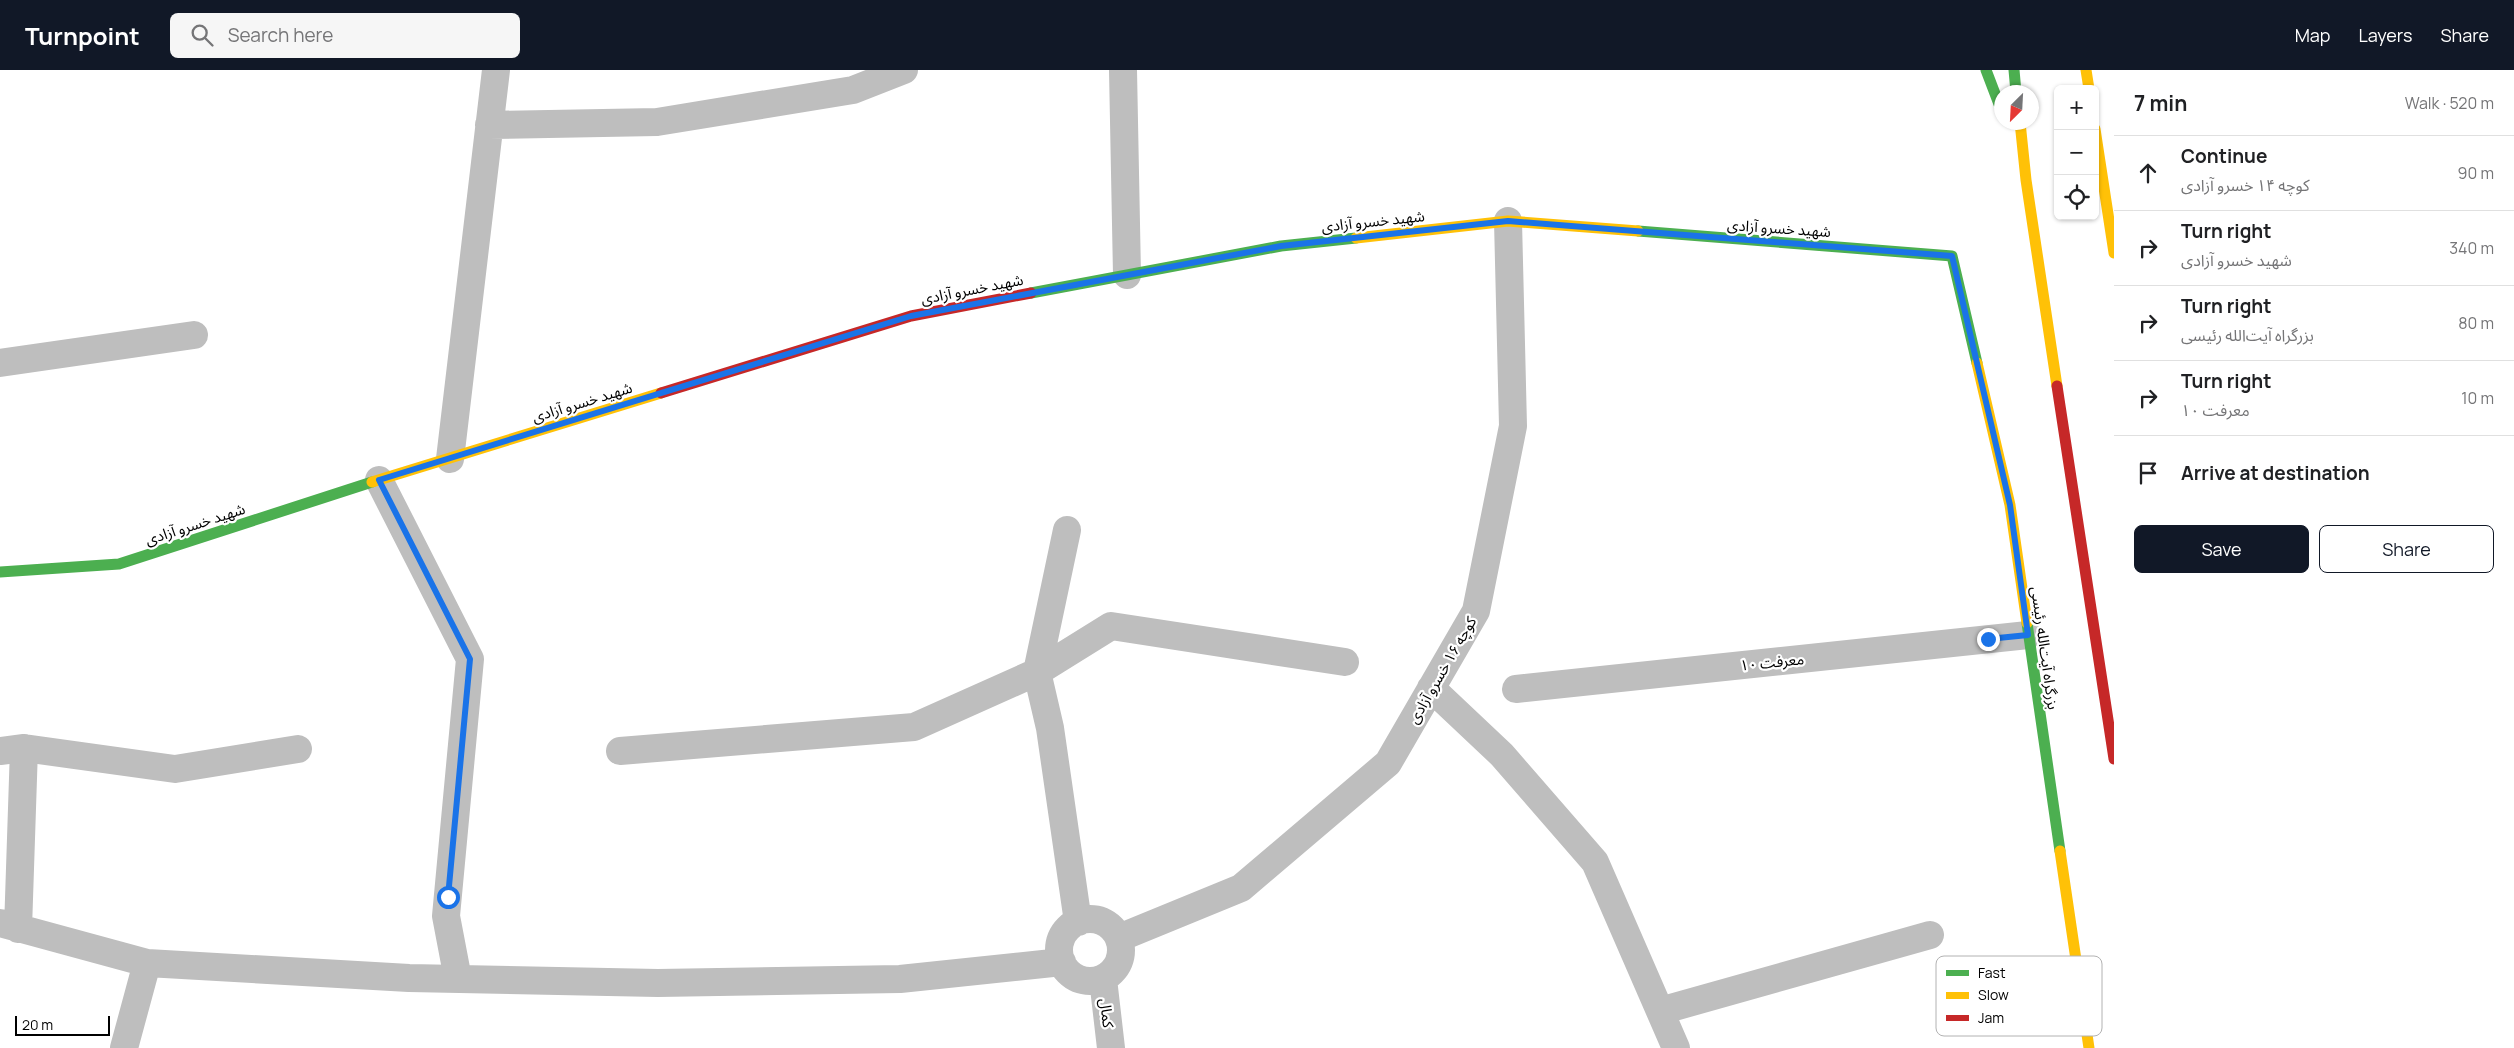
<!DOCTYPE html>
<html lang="en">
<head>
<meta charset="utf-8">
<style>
	body { margin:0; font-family:Manrope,"Noto Sans Arabic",sans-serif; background:#f6f6f6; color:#202124 }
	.controls { position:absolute; right:15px; top:15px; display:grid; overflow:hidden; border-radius:8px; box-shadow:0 1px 4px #0004 }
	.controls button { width:45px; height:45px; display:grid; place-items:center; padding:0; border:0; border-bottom:1px solid #e0e0e0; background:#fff; color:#202124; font:25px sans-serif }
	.compass { position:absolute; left:1994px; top:15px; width:45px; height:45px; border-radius:50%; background:#fff; box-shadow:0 1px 4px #0004; rotate:204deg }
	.scale { position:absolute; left:15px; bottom:12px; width:95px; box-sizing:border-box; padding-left:5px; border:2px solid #000; border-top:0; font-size:14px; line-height:18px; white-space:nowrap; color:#000; -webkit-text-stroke:4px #fff; paint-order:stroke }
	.stop { position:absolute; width:15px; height:15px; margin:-11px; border:4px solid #1a73e8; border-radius:50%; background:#fff }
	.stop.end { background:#1a73e8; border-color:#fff; box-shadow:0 1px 5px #0008 }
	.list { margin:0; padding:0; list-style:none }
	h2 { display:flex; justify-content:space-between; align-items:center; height:65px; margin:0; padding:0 20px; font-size:21px }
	h2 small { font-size:16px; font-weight:400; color:#757577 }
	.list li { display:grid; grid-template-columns:32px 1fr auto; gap:15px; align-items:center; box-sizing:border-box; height:75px; padding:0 20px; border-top:1px solid #e0e0e0 }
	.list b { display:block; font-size:19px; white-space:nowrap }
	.list p { margin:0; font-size:16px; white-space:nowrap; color:#757577 }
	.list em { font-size:16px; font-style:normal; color:#757577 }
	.actions { display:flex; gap:10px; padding:15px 20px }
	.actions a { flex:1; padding:11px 0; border:1px solid #111827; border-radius:8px; text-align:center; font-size:18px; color:#111827 }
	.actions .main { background:#111827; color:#fff }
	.icon { flex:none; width:28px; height:28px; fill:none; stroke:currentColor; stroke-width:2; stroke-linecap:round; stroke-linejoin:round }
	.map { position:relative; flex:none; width:2114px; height:978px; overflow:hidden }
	header { display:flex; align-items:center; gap:30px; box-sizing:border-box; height:70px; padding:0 25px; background:#111827; color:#fff }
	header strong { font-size:24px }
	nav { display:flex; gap:28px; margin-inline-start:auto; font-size:18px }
	.search { width:350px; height:45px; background:#f6f6f6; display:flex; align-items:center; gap:12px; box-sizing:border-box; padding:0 18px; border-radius:8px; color:#757577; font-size:19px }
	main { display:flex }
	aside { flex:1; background:#fff }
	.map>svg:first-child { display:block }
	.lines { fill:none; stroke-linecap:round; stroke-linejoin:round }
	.street { stroke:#bebebe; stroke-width:28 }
	.fast { stroke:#4caf50; stroke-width:11 }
	.slow { stroke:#ffc107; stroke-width:11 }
	.jam { stroke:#c62828; stroke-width:11 }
	.route { stroke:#1a73e8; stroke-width:6 }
	.labels { text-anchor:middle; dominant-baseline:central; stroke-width:4.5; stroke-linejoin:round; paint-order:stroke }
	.street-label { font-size:15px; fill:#000; stroke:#fff }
	.key { fill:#fff; stroke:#b2b2b2; stroke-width:1 }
	.key-label { font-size:14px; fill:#000 }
</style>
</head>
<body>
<header>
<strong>Turnpoint</strong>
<div class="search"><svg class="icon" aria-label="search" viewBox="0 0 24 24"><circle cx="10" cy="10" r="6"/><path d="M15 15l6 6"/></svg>Search here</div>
<nav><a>Map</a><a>Layers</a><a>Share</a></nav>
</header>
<main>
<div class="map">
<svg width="2114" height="978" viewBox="0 0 2114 978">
	<rect width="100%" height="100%" fill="#fff"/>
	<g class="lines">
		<path class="street" d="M 1123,0 L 1127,205
			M 489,55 L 657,52 L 853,20 L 904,0
			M 0,293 L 194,265
			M 450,389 L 496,0
			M 379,410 L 470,589 L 446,846 L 458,909
			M 1067,460 L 1037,602 L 1050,658 L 1078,852
			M 1431,618 L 1502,685 L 1595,792 L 1676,978
			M 1516,619 L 2028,565
			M 0,681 L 24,678 L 175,699 L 298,679
			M 620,681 L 914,657 L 1037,602 L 1111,556 L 1345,592
			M1059 880a31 31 0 1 1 62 0a31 31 0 1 1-62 0Z
			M 0,853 L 147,893 L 409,908 L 658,913 L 900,909 L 1062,892
			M 18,859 L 24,678
			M 1119,868 L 1241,818 L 1388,693 L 1476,541 L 1513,356 L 1508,151
			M 1103,909 L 1111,978
			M 1660,941 L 1930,865
			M 124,978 L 147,893"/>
		<path class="fast" d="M 1986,0 L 2002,42
			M 2014,0 L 2016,22
			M 1638,161 L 1952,186 L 1977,293
			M 1031,223 L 1281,176 L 1356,168
			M 0,502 L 119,494 L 372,412
			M 2027,553 L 2060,781"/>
		<path class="slow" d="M 2086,0 L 2089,19
			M 2020,52 L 2026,110 L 2057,316
			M 2095,59 L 2114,183
			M 1356,168 L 1508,151 L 1638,161
			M 1977,293 L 2010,435 L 2027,553
			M 372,412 L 661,323
			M 2060,781 L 2089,978"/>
		<path class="jam" d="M 2057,316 L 2114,689
			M 661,323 L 911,246 L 1031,223"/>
	</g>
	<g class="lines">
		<path class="route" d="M 448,827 L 470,589 L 379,410 L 911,246 L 1281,176 L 1508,151 L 1952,186 L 2010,435 L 2028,565 L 1988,569"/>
	</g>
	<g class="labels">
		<g class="street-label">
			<text transform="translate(1373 151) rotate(-6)">شهید خسرو آزادی</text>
			<text transform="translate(1779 158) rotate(4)">شهید خسرو آزادی</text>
			<text transform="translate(972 219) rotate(-11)">شهید خسرو آزادی</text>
			<text transform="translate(582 332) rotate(-17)">شهید خسرو آزادی</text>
			<text transform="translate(195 454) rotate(-18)">شهید خسرو آزادی</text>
			<text transform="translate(2045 578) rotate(82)">بزرگراه آیت‌الله رئیسی</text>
			<text transform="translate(1772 592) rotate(-6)">معرفت ۱۰</text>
			<text transform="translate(1442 600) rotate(-60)">کوچه ۱۶ خسرو آزادی</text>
			<text transform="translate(1107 943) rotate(83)">کمال</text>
		</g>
	</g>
	<rect x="1936" y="886" width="166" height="80" rx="8" class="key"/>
	<rect x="1946" y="900" width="23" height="6" fill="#4caf50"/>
	<rect x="1946" y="922" width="23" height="7" fill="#ffc107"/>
	<rect x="1946" y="945" width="23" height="6" fill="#c62828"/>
	<g class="key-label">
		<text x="1978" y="908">Fast</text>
		<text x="1978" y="930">Slow</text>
		<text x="1978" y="953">Jam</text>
	</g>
</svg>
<div class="controls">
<button>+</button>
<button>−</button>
<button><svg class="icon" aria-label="locate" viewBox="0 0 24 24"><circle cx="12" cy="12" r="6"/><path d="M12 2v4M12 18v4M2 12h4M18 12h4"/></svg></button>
</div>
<svg class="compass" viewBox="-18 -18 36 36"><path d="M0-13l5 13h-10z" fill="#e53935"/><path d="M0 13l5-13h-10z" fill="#757577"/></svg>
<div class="scale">20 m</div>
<div class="stop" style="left:448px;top:827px"></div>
<div class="stop end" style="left:1988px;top:569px"></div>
</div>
<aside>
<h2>7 min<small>Walk · 520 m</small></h2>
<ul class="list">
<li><svg class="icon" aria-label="ahead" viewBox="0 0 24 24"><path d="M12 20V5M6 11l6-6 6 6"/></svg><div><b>Continue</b><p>کوچه ۱۴ خسرو آزادی</p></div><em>90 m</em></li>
<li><svg class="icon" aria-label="right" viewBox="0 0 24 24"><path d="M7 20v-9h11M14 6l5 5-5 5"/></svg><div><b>Turn right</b><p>شهید خسرو آزادی</p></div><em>340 m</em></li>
<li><svg class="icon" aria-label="right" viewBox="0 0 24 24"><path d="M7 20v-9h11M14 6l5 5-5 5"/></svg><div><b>Turn right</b><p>بزرگراه آیت‌الله رئیسی</p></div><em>80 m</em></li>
<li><svg class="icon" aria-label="right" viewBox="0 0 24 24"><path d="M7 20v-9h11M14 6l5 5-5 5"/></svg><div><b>Turn right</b><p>معرفت ۱۰</p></div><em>10 m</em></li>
<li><svg class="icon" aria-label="arrive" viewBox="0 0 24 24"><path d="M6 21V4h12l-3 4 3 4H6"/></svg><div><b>Arrive at destination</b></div></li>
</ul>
<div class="actions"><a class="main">Save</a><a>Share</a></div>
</aside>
</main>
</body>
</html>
